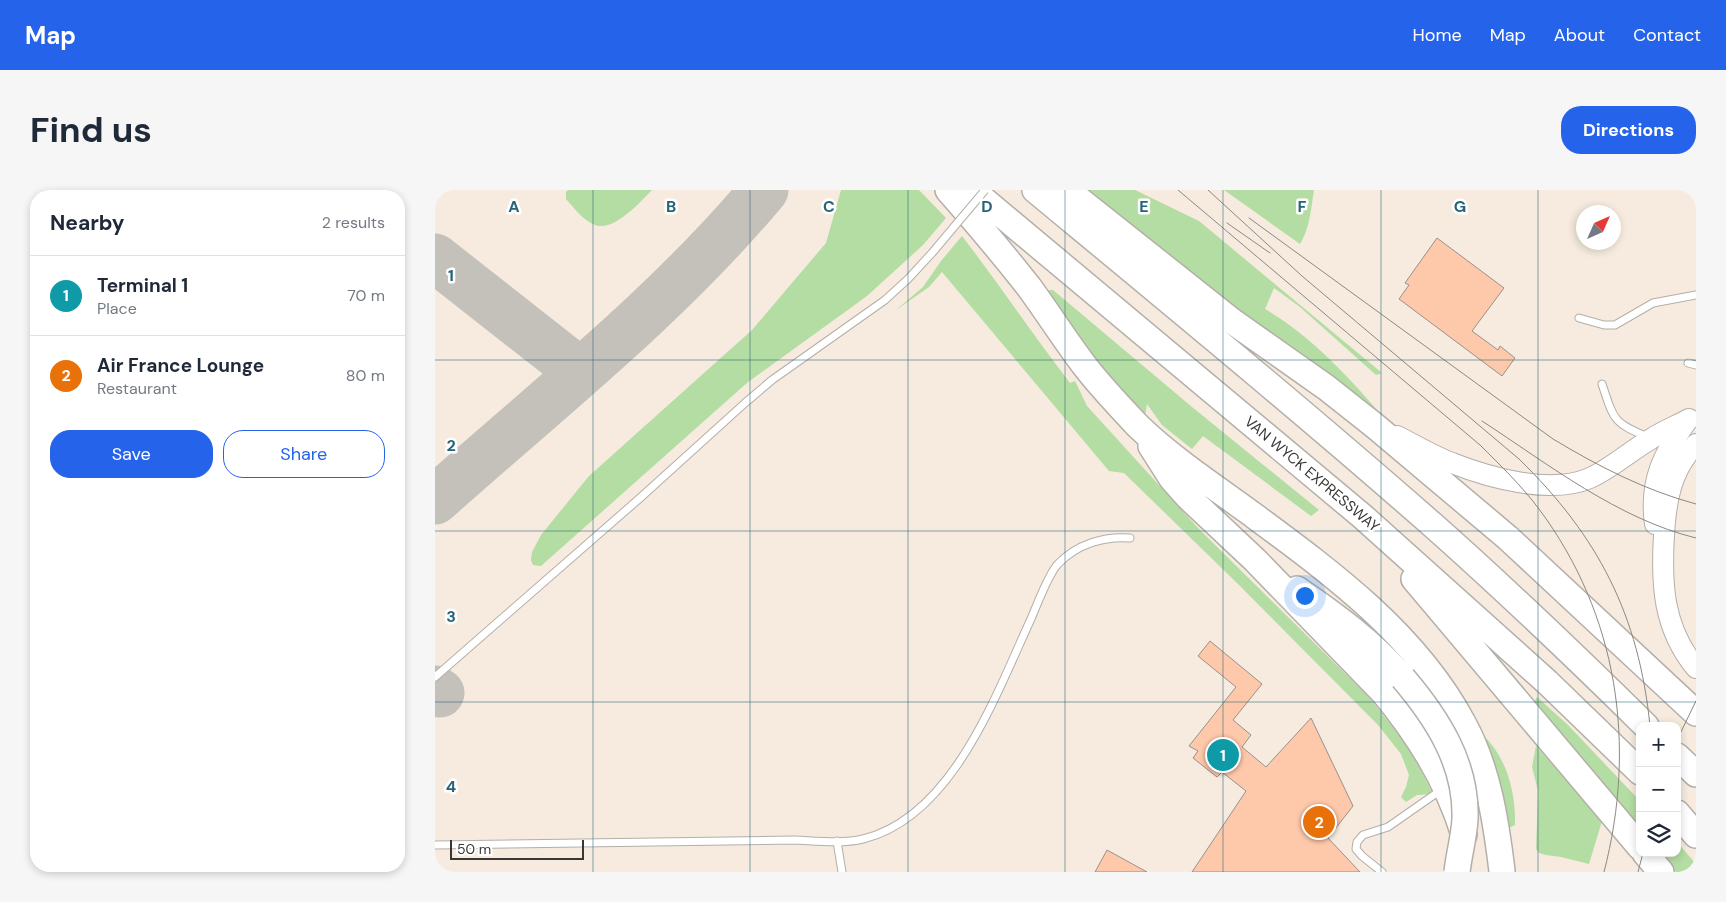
<!DOCTYPE html>
<html lang="en">
<head>
<meta charset="utf-8">
<style>
	body { margin:0; font-family:"DM Sans",sans-serif; background:#f6f6f7; color:#1f2937 }
	.controls { position:absolute; right:15px; bottom:15px; display:grid; overflow:hidden; border-radius:10px; box-shadow:0 2px 8px #0003 }
	.controls button { width:45px; height:45px; display:grid; place-items:center; padding:0; border:0; border-bottom:1px solid #e0e1e3; background:#fff; color:#1f2937; font:25px sans-serif }
	.compass { position:absolute; left:1141px; top:15px; width:45px; height:45px; border-radius:50%; background:#fff; box-shadow:0 2px 8px #0003; rotate:45deg }
	.scale { position:absolute; left:15px; bottom:12px; width:134px; box-sizing:border-box; padding-left:5px; border:2px solid #393735; border-top:0; font-size:14px; line-height:18px; white-space:nowrap; color:#393735; -webkit-text-stroke:4px #fff; paint-order:stroke }
	.you { position:absolute; left:869px; top:405px; width:18px; height:18px; margin:-12px; border:4px solid #fff; border-radius:50%; background:#1a73e8; box-shadow:0 0 0 8px #1a73e833 }
	.badge { display:grid; place-items:center; width:32px; height:32px; border-radius:50%; background:#2563eb; color:#fff; font-size:16px; font-weight:700 }
	.pin { position:absolute; translate:-50% -50%; border:2px solid #fff; box-shadow:0 1px 5px #0006 }
	.list { margin:0; padding:0; list-style:none }
	h2 { display:flex; justify-content:space-between; align-items:center; height:65px; margin:0; padding:0 20px; font-size:21px }
	h2 small { font-size:16px; font-weight:400; color:#747a83 }
	.list li { display:grid; grid-template-columns:32px 1fr auto; gap:15px; align-items:center; box-sizing:border-box; height:80px; padding:0 20px; border-top:1px solid #e0e1e3 }
	.list b { display:block; font-size:19px; white-space:nowrap }
	.list p { margin:0; font-size:16px; white-space:nowrap; color:#747a83 }
	.list em { font-size:16px; font-style:normal; color:#747a83 }
	.actions { display:flex; gap:10px; padding:15px 20px }
	.actions a { flex:1; padding:11px 0; border:1px solid #2563eb; border-radius:20px; text-align:center; font-size:18px; color:#2563eb }
	.actions .main { background:#2563eb; color:#fff }
	.icon { flex:none; width:28px; height:28px; fill:none; stroke:currentColor; stroke-width:2; stroke-linecap:round; stroke-linejoin:round }
	.map { position:relative; flex:none; width:1261px; height:682px; overflow:hidden; border-radius:20px }
	header { display:flex; align-items:center; gap:30px; box-sizing:border-box; height:70px; padding:0 25px; background:#2563eb; color:#fff }
	header strong { font-size:24px }
	nav { display:flex; gap:28px; margin-inline-start:auto; font-size:18px }
	.intro { display:flex; align-items:center; justify-content:space-between; box-sizing:border-box; height:120px; padding:0 30px }
	h1 { margin:0; font-size:35px }
	.button { padding:12px 22px; border-radius:20px; background:#2563eb; color:#fff; font-size:18px; font-weight:700 }
	main { display:flex; gap:30px; padding:0 30px }
	aside { flex:1; background:#fff; border-radius:20px; box-shadow:0 2px 8px #0003 }
	.map>svg:first-child { display:block }
	.built { fill:#f6ebde; fill-rule:evenodd }
	.green { fill:#b3dda2 }
	.lines { fill:none; stroke-linecap:round; stroke-linejoin:round }
	.taxiway { stroke:#c4c0ba; stroke-width:49 }
	.building { fill:#fec8aa; stroke:#98918d }
	.lane-casing { stroke:#b4afa9; stroke-width:9 }
	.secondary-casing { stroke:#b4afa9; stroke-width:22 }
	.highway-casing { stroke:#b4afa9; stroke-width:28 }
	.lane { stroke:#fff; stroke-width:7 }
	.secondary { stroke:#fff; stroke-width:20 }
	.highway { stroke:#fff; stroke-width:25 }
	.tram { stroke:#8c8884; stroke-width:1 }
	.lane-bridge-casing { stroke:#b4afa9; stroke-width:9; stroke-linecap:butt }
	.highway-bridge-casing { stroke:#b4afa9; stroke-width:28; stroke-linecap:butt }
	.lane-bridge { stroke:#fff; stroke-width:7 }
	.highway-bridge { stroke:#fff; stroke-width:25 }
	.grid { fill:none; stroke:#246378; stroke-width:1; stroke-opacity:0.55 }
	.labels { text-anchor:middle; dominant-baseline:central; stroke-width:5; stroke-linejoin:round; paint-order:stroke }
	.street-label { font-size:15px; fill:#393735; stroke:#fff }
	.grid-label { font-size:16px; text-anchor:middle; font-weight:bold; fill:#246378; stroke:#fff; stroke-width:5; stroke-linejoin:round; paint-order:stroke }
</style>
</head>
<body>
<header>
<strong>Map</strong>
<nav><a>Home</a><a>Map</a><a>About</a><a>Contact</a></nav>
</header>
<div class="intro"><h1>Find us</h1><a class="button">Directions</a></div>
<main>
<aside>
<h2>Nearby<small>2 results</small></h2>
<ul class="list">
<li><span class="badge" style="background:#0f9aa8">1</span><div><b>Terminal 1</b><p>Place</p></div><em>70 m</em></li>
<li><span class="badge" style="background:#e8710a">2</span><div><b>Air France Lounge</b><p>Restaurant</p></div><em>80 m</em></li>
</ul>
<div class="actions"><a class="main">Save</a><a>Share</a></div>
</aside>
<div class="map">
<svg width="1261" height="682" viewBox="0 0 1261 682">
	<rect width="100%" height="100%" fill="#fdf7f1"/>
	<path class="built" d="M 0,0 L 1261,0 L 1261,682 L 0,682 ZM 1148,22 L 1178,22 L 1178,52 L 1148,52 ZM 1205,536 L 1242,536 L 1242,663 L 1205,663 Z"/>
	<path class="green" d="M 133,0 L 217,0 C 205,12 179,42 160,35 C 149,31 139,18 131,9 L 131,2 Z
		M 406,0 L 484,0 L 511,28 L 488,55 L 432,106 L 313,192 L 106,376 L 98,375 L 96,370 L 97,362 L 106,345 L 154,286 L 317,140 L 391,53 Z
		M 643,0 L 700,0 L 764,31 L 947,183 L 941,185 L 865,117 L 839,98 L 830,119 C 874,145 909,182 943,221 L 791,120 Z
		M 789,0 L 879,0 C 876,18 875,38 865,54 Z
		M 527,46 C 564,94 598,145 635,193 L 640,191 L 652,216 L 764,339 L 932,505 L 973,556 L 998,604 L 982,605 L 971,612 L 966,607 L 971,597 L 974,585 L 966,564 L 943,535 L 803,394 L 689,283 L 674,281 L 507,82 L 494,97 L 461,120 L 488,97 L 506,71 Z
		M 613,100 L 618,100 L 757,217 L 884,320 L 876,326 L 768,246 L 757,259 L 727,235 L 712,214 L 710,226 L 671,184 L 613,104 Z
		M 1102,507 L 1133,535 L 1205,611 L 1205,639 L 1100,511 Z
		M 1048,545 C 1072,568 1081,603 1080,635 L 1074,638 L 1063,584 Z
		M 1101,556 L 1167,631 L 1154,674 L 1126,667 L 1111,665 L 1104,663 L 1101,659 L 1103,601 L 1097,577 Z
		M 1242,652 L 1261,674 L 1261,682 L 1241,682 L 1225,663 L 1242,663 Z"/>
	<g class="lines">
		<path class="taxiway" d="M 0,68 L 145,182
			M 0,310 C 112,210 233,115 329,0
			M 0,500 L 5,503"/>
	</g>
	<path class="building" d="M 1002,48 L 1069,98 L 1037,141 L 1063,160 L 1065,156 L 1080,168 L 1067,186 L 964,109 L 974,95 L 970,93 Z
		M 775,451 L 827,494 L 798,530 L 816,545 L 807,557 L 831,577 L 876,528 L 918,616 L 893,648 L 925,682 L 757,682 L 811,601 L 787,582 L 782,587 L 758,568 L 763,561 L 754,556 L 801,497 L 763,466 Z
		M 672,660 L 712,682 L 660,682 Z"/>
	<g class="lines">
		<g class="lane-casing">
			<path id="lane" d="M 1144,128 L 1169,135 L 1180,135 L 1218,113 L 1261,105
				M 1253,173 L 1261,175
				M 1167,194 C 1179,230 1178,233 1213,247
				M 0,487 L 205,308 L 310,213 L 337,190 L 450,110 L 473,89 L 497,63
				M 402,651 L 407,682
				M 0,655 L 360,650 C 382,651 407,654 428,649 C 517,627 560,507 595,431 C 601,418 613,384 623,374 C 642,354 669,346 695,348
				M 947,682 L 927,666 L 921,659 L 922,652 L 928,645 L 953,637 L 1006,600"/>
		</g>
		<g class="secondary-casing">
			<path id="secondary" d="M 962,246 C 980,255 998,266 1017,273 C 1055,288 1116,305 1155,288 C 1177,278 1195,261 1216,249 C 1228,241 1241,236 1254,229
				M 1261,254 C 1236,280 1231,310 1229,345 C 1226,394 1228,438 1261,478
				M 1220,334 C 1214,292 1228,264 1252,231"/>
		</g>
		<g class="highway-casing">
			<path id="highway" d="M 513,0 C 541,32 568,64 594,97 C 613,123 630,150 649,175 C 665,196 685,217 703,236 C 736,268 777,295 814,322 C 894,381 980,443 1028,533 C 1053,578 1061,631 1067,681
				M 537,0 L 927,326 L 1112,492 L 1205,582
				M 600,0 C 734,111 869,222 1000,337 C 1072,401 1142,468 1211,536
				M 632,0 L 797,131 L 892,198 L 940,236 L 1073,348 L 1261,523
				M 716,256 L 737,289 L 753,307 L 820,370 L 948,502 C 983,544 1013,592 1029,645
				M 979,389 L 1205,657
				M 862,399 C 900,425 937,452 968,488
				M 1242,566 L 1261,584
				M 1242,623 L 1261,645
				M 1210,663 L 1226,682"/>
		</g>
		<use href="#lane" class="lane"/>
		<use href="#secondary" class="secondary"/>
		<use href="#highway" class="highway"/>
		<path class="tram" d="M 743,0 L 1045,255 C 1065,275 1086,295 1104,319 C 1183,425 1202,555 1169,682
			M 773,0 L 867,86 L 1084,269 C 1163,346 1204,425 1215,536
			M 814,28 L 1118,249 C 1163,276 1209,300 1261,314
			M 792,33 L 835,63
			M 1047,231 C 1113,274 1183,329 1261,348
			M 1242,550 L 1261,511
			M 1203,682 L 1208,663"/>
		<g class="lane-bridge-casing">
			<path id="lane-bridge" d="M 497,63 L 550,0"/>
		</g>
		<g class="highway-bridge-casing">
			<path id="highway-bridge" d="M 968,488 C 1002,528 1032,574 1030,629 C 1029,647 1024,664 1022,682"/>
		</g>
		<use href="#lane-bridge" class="lane-bridge"/>
		<use href="#highway-bridge" class="highway-bridge"/>
	</g>
	<path class="grid" d="M 158,0 L 158,682M 315,0 L 315,682M 473,0 L 473,682M 630,0 L 630,682M 788,0 L 788,682M 946,0 L 946,682M 1103,0 L 1103,682M 0,170 L 1261,170M 0,341 L 1261,341M 0,512 L 1261,512"/>
	<g class="labels">
		<g class="street-label">
			<text transform="translate(877 284) rotate(40)">VAN WYCK EXPRESSWAY</text>
		</g>
	</g>
	<g class="grid-label">
		<text x="79" y="22">A</text>
		<text x="236" y="22">B</text>
		<text x="394" y="22">C</text>
		<text x="552" y="22">D</text>
		<text x="709" y="22">E</text>
		<text x="867" y="22">F</text>
		<text x="1025" y="22">G</text>
		<text x="16" y="91">1</text>
		<text x="16" y="261">2</text>
		<text x="16" y="432">3</text>
		<text x="16" y="602">4</text>
	</g>
</svg>
<div class="controls">
<button>+</button>
<button>−</button>
<button><svg class="icon" aria-label="layers" viewBox="0 0 24 24"><path d="M12 4l9 5-9 5-9-5zM3 14l9 5 9-5"/></svg></button>
</div>
<svg class="compass" viewBox="-18 -18 36 36"><path d="M0-13l5 13h-10z" fill="#e53935"/><path d="M0 13l5-13h-10z" fill="#747a83"/></svg>
<div class="scale">50 m</div>
<div class="you"></div>
<div class="pin badge" style="left:788px;top:565px;background:#0f9aa8">1</div>
<div class="pin badge" style="left:884px;top:632px;background:#e8710a">2</div>
</div>
</main>
</body>
</html>
